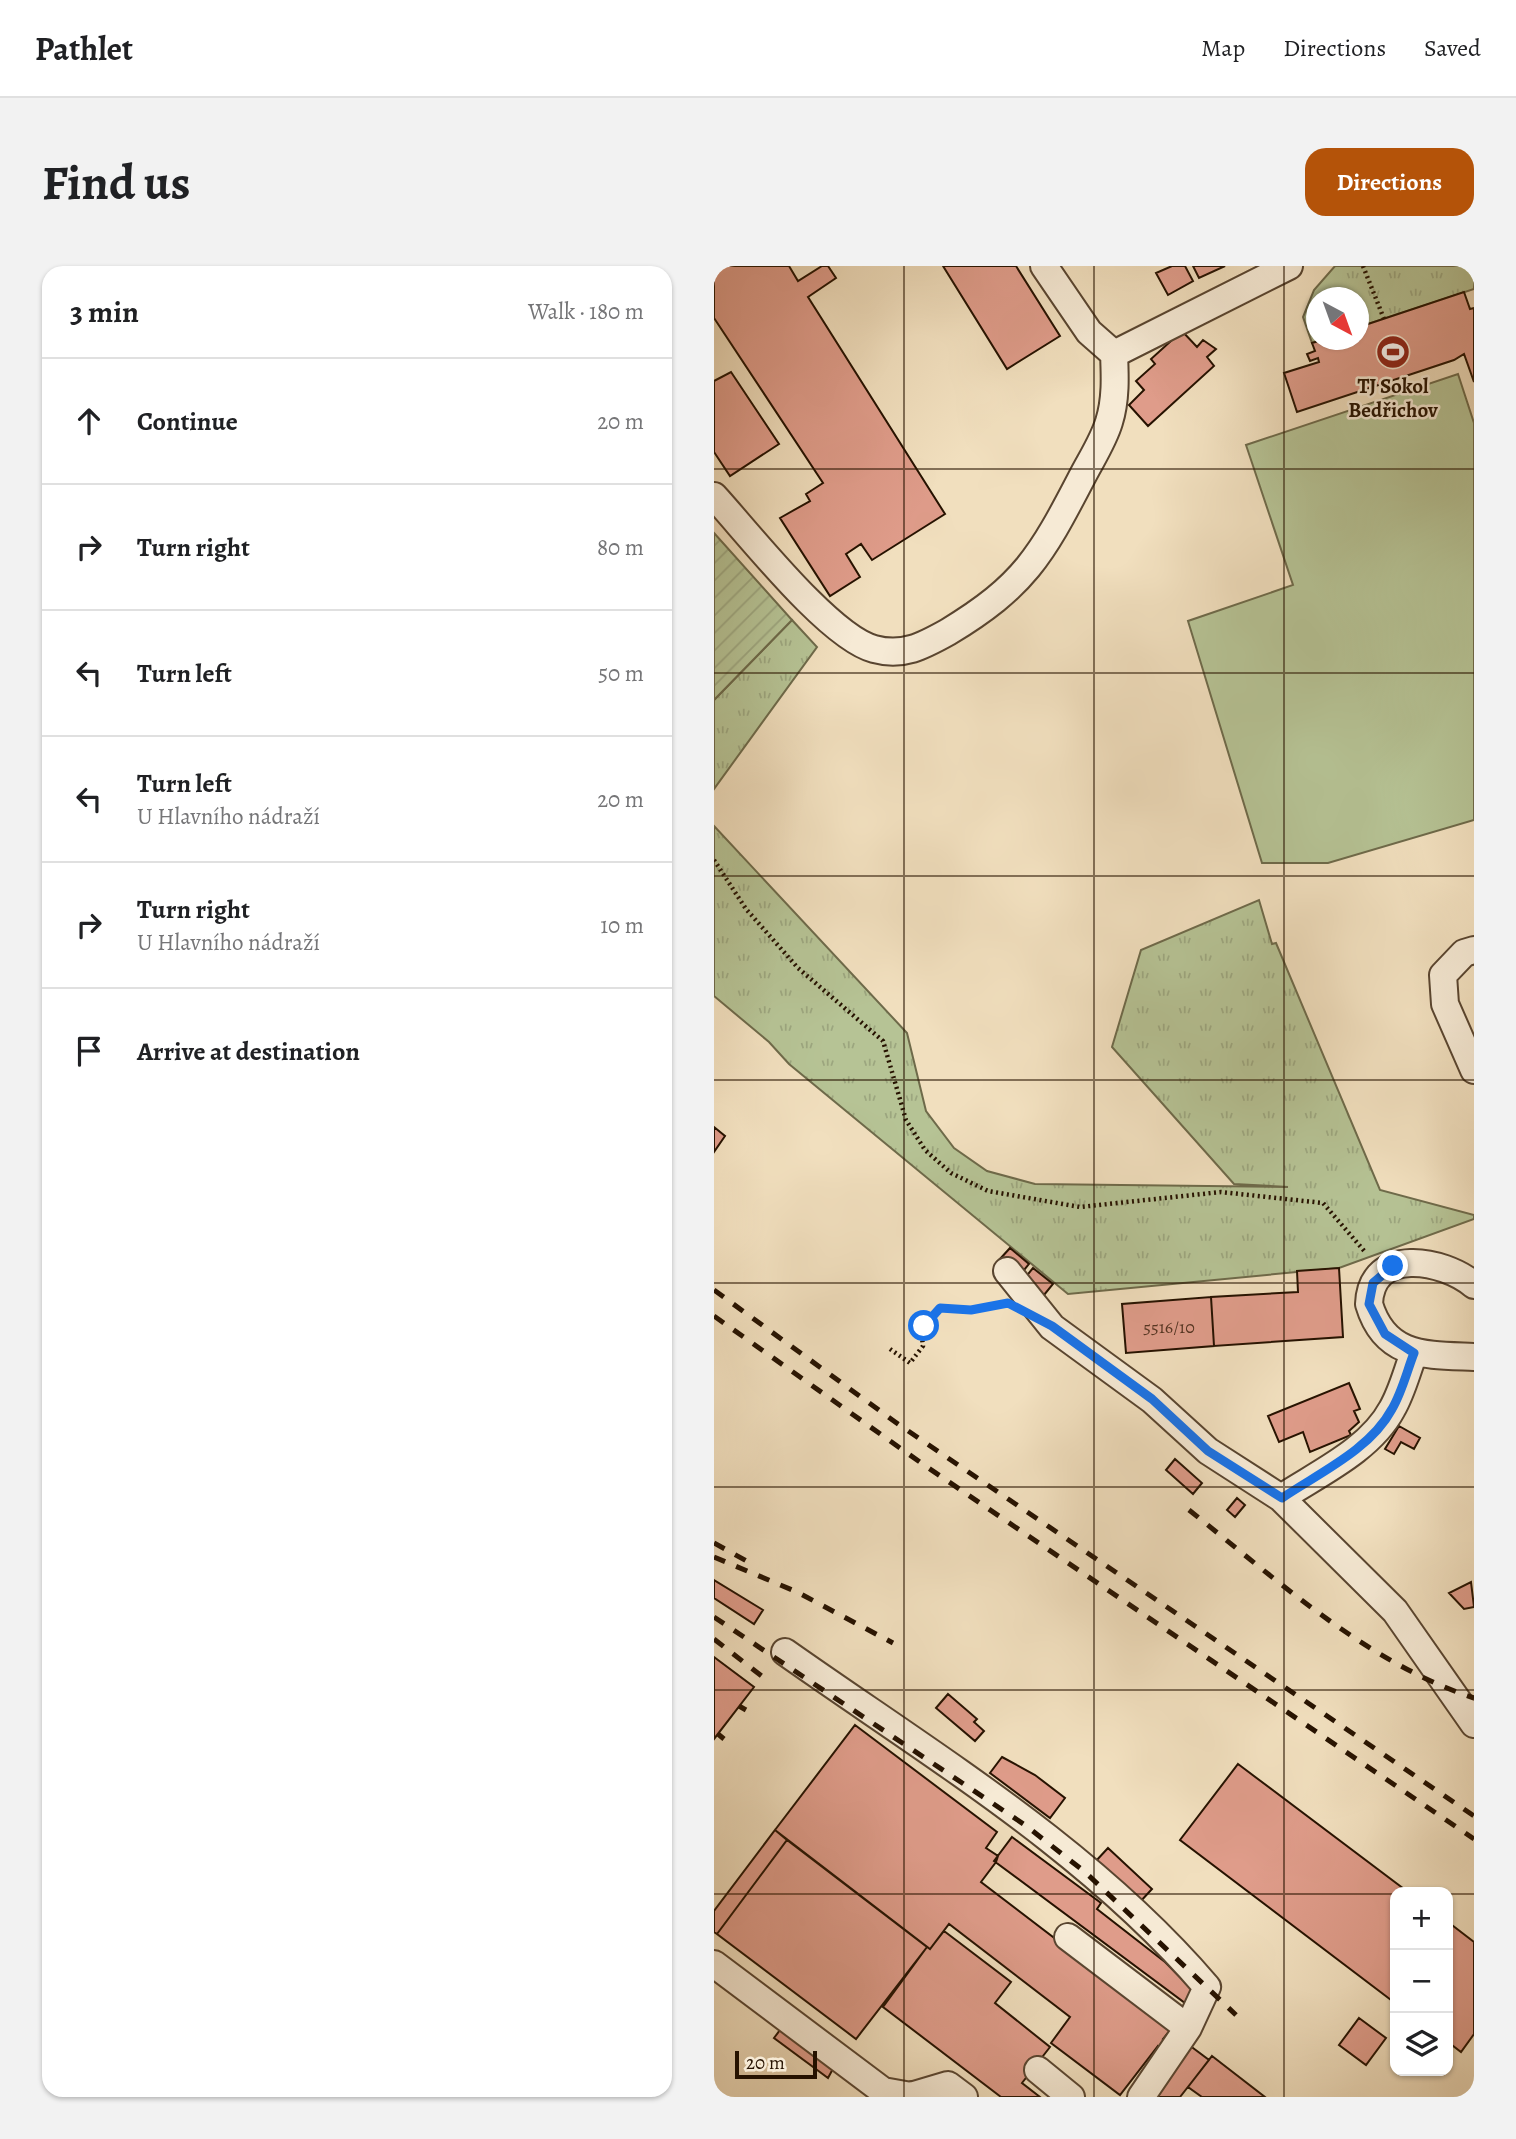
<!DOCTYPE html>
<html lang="en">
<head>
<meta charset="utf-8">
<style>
	body { margin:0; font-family:Alegreya,serif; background:#f2f2f2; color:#202124 }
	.controls { position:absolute; right:21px; bottom:21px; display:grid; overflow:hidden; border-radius:14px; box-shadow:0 2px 5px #0004 }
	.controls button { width:63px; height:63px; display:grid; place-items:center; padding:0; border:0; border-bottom:2px solid #e0e0e0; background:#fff; color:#202124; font:35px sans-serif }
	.compass { position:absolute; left:592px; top:21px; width:63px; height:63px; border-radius:50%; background:#fff; box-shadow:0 2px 5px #0004; rotate:139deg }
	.scale { position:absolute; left:21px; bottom:18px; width:82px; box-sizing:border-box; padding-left:7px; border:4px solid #261200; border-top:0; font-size:19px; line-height:24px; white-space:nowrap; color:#261200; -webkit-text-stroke:5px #f6ead5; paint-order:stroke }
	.stop { position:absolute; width:21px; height:21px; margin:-16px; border:5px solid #1a73e8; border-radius:50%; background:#fff }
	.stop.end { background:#1a73e8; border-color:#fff; box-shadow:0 2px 7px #0008 }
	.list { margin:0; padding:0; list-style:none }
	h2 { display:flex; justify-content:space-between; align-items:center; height:91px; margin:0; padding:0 28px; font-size:30px }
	h2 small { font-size:23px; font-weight:400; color:#757577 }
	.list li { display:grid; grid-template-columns:46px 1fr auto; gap:21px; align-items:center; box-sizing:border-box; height:126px; padding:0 28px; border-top:2px solid #e0e0e0 }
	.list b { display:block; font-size:26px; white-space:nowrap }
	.list p { margin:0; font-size:23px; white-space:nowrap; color:#757577 }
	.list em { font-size:23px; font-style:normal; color:#757577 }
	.icon { flex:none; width:38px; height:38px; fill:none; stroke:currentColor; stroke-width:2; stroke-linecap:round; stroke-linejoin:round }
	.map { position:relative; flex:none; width:760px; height:1831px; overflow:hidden; border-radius:21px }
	header { display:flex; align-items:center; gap:42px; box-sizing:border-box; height:98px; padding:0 35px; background:#fff; border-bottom:2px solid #e0e0e0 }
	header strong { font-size:33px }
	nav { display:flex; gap:38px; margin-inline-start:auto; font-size:24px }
	.intro { display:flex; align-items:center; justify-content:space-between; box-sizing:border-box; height:168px; padding:0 42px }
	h1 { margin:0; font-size:49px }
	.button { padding:18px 32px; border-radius:21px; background:#b45309; color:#fff; font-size:24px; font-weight:700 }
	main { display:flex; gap:42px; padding:0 42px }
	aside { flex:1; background:#fff; border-radius:21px; box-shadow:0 2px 5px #0004 }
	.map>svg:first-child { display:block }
	.grass { fill:url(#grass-tufts); stroke:#6e6a4a; stroke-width:2 }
	.garden { fill:url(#garden-furrows); stroke:#6e6a4a; stroke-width:2 }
	.pitch { fill:#b6c395; stroke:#6e6a4a; stroke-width:2 }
	.building { fill:#df9c8a; stroke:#261200; stroke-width:2 }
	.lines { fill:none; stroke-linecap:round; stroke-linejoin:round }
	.minor-casing { stroke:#594530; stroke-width:30 }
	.path { stroke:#261200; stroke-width:4.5; stroke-dasharray:2 3.5; stroke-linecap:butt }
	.minor { stroke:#f6ead5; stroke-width:26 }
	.rail { stroke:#261200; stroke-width:5; stroke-dasharray:12 12; stroke-linecap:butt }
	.route { stroke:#1a73e8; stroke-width:9 }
	.grid { fill:none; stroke:#261200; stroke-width:2; stroke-opacity:0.55 }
	.labels { text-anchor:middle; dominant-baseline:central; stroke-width:5; stroke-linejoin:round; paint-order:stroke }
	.number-label { font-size:18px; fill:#543422 }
	.poi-label { font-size:21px; font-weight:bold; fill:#261200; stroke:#f6ead5 }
</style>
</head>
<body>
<header>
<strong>Pathlet</strong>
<nav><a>Map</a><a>Directions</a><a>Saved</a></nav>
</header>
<div class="intro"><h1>Find us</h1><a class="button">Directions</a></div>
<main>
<aside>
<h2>3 min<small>Walk · 180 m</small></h2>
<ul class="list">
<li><svg class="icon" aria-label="ahead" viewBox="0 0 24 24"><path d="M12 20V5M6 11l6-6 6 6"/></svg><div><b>Continue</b></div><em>20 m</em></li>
<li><svg class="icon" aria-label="right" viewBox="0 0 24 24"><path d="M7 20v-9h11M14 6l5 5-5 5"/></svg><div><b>Turn right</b></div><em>80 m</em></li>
<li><svg class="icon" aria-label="left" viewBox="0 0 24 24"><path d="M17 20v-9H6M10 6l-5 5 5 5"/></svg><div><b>Turn left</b></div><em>50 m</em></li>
<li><svg class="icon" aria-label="left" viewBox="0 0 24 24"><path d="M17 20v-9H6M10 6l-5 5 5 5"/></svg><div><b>Turn left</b><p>U Hlavního nádraží</p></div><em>20 m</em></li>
<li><svg class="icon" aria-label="right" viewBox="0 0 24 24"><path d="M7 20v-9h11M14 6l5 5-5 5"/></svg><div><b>Turn right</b><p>U Hlavního nádraží</p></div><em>10 m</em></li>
<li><svg class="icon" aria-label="arrive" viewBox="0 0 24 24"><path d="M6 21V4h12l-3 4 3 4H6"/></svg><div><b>Arrive at destination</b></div></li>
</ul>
</aside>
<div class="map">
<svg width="760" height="1831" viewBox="0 0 760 1831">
	<defs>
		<pattern id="grass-tufts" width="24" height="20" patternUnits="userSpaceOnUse" patternTransform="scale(1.75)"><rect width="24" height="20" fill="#b6c395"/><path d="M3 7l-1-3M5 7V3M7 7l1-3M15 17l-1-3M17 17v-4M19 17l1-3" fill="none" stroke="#9ca67f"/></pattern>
		<pattern id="garden-furrows" width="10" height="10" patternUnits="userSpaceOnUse" patternTransform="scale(1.75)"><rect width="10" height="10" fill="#b6c395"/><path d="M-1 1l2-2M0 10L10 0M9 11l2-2" fill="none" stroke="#9ca67f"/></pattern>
	</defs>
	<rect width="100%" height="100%" fill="#f1dfbe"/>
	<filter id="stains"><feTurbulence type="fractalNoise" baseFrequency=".00286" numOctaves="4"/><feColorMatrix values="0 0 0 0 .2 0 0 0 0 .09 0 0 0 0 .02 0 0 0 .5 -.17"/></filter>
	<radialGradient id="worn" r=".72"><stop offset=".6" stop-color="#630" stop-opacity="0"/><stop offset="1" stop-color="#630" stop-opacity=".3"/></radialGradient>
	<path class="grass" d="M 621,0 L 760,0 L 760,23 L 645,61 L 645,32 L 603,32 L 603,74 L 608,74 L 598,77 L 589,51 L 600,24 Z
		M 78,354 L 103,381 L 0,523 L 0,434 Z
		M 0,560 L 193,767 L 212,845 L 240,882 L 273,905 L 321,918 L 574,921 L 520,918 L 398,781 L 427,684 L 545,634 L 558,678 L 562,677 L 666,924 L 760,949 L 760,953 L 625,1002 L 354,1028 L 75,798 L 55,776 L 0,730 Z"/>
	<path class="garden" d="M 0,267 L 78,354 L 0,434 Z"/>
	<path class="pitch" d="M 744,108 L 760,157 L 760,554 L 614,597 L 548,597 L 474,355 L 579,319 L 532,179 Z"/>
	<path class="building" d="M 0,0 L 75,0 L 84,15 L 108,0 L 114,0 L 122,12 L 94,31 L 231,248 L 158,294 L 147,278 L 132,288 L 146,311 L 116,330 L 66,252 L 96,235 L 92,228 L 109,217 L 0,52 Z
		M 229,0 L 302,0 L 346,70 L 293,103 Z
		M 458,0 L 471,0 L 479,15 L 454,29 L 442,7 Z
		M 479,0 L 511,0 L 485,12 Z
		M 750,26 L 756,43 L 760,42 L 760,116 L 750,88 L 740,94 L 583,146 L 570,107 L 605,96 L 604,92 L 596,95 L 593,88 L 601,85 L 598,77 L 608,74 L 645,74 L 645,61 Z
		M 468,65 L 483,81 L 489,74 L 502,83 L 493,91 L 500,100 L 434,160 L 415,139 L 430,124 L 422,115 L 441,98 L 437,93 Z
		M 17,106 L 65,178 L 16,210 L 0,186 L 0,115 Z
		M 0,861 L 11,870 L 0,886 Z
		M 296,982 L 315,998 L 306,1009 L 286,993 Z
		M 319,1002 L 339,1018 L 330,1029 L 310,1013 Z
		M 625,1002 L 629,1071 L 500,1080 L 497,1031 L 584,1026 L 583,1005 Z
		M 497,1031 L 500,1080 L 412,1087 L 408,1038 Z
		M 635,1117 L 646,1143 L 640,1145 L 645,1156 L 635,1165 L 637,1169 L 596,1186 L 589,1166 L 565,1176 L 554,1150 Z
		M 685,1160 L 706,1172 L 700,1183 L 687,1176 L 680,1188 L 671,1183 Z
		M 461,1193 L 488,1217 L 479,1228 L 452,1204 Z
		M 523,1232 L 531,1239 L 521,1251 L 513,1244 Z
		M 0,1314 L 49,1344 L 40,1358 L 0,1332 Z
		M 757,1316 L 760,1341 L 750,1343 L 735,1327 Z
		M 0,1391 L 40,1421 L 0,1473 Z
		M 234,1428 L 263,1453 L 260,1456 L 270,1465 L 261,1475 L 222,1442 Z
		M 141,1459 L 283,1566 L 272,1582 L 284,1590 L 282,1596 L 267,1616 L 458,1762 L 449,1773 L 455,1777 L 449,1784 L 444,1780 L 406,1829 L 337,1777 L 356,1751 L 235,1658 L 216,1683 L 61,1564 Z
		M 288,1491 L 321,1509 L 351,1532 L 336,1552 L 276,1507 Z
		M 524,1498 L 694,1626 L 681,1626 L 681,1737 L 466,1574 Z
		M 61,1564 L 73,1574 L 3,1668 L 0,1666 L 0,1645 Z
		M 298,1571 L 387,1637 L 383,1643 L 451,1696 L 480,1725 L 471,1737 L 280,1595 Z
		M 73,1574 L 213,1681 L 142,1773 L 3,1668 Z
		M 394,1582 L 438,1623 L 425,1637 L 381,1596 Z
		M 734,1656 L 760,1676 L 760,1768 L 747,1786 L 734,1776 Z
		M 230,1665 L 297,1716 L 281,1737 L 336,1781 L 308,1817 L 326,1831 L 287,1831 L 169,1741 L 213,1681 L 216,1683 Z
		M 645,1752 L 672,1772 L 652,1799 L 625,1779 Z
		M 69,1760 L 121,1799 L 114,1812 L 60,1772 Z
		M 475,1779 L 495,1794 L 466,1831 L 436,1831 Z
		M 498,1790 L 551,1831 L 488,1831 L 474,1821 Z"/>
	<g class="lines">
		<g class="minor-casing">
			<path id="minor" d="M 400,88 L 575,0
				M 0,230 C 34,267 115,371 160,383 C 189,391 209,380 234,366 C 310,320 327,290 367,213 C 376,195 389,176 395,156 C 402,134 401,110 400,88 L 375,66 L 330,0
				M 760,684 L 750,687 L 729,709 L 731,738 L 760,804
				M 293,1005 L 338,1061 L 438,1134 L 494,1185 L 567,1232 L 681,1345 L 760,1458
				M 760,1019 C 729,993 657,980 655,1038 C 671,1092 713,1089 760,1091
				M 567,1232 C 605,1207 656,1184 678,1143 C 688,1126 693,1105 700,1087
				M 71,1386 C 217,1489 376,1584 493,1721 L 474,1762 L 427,1831
				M 354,1671 L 474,1762
				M 0,1698 L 169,1825 L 197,1830 L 234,1819 L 250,1831
				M 324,1804 L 357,1831"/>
		</g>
		<path class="path" d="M 649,0 L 670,53
			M 0,594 L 32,643 L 84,702 L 169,775 L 192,854 L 211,884 L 237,907 L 274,925 L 366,941 L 507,926 L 609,937 L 652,987
			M 176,1083 L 196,1097 L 209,1080 L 207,1064 L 226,1042 L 257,1044 L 287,1038"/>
		<use href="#minor" class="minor"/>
		<path class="rail" d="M 0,1024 L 184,1158 L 760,1550
			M 0,1050 L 210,1199 L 760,1573
			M 475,1244 C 562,1313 653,1397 760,1432
			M 0,1277 L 38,1298
			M 0,1291 L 83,1326 L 179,1377
			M 0,1351 L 311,1559 L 371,1606 L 522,1749
			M 0,1373 L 54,1415
			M 25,1440 L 32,1444
			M 4,1468 L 10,1473"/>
	</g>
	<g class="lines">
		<path class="route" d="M 210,1060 L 226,1042 L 257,1044 L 294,1037 L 338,1060 L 438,1133 L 494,1185 L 568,1232 C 605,1207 656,1184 678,1143 C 688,1126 693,1105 700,1087 L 671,1068 L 655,1038 L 659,1017 L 679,1000"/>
	</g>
	<path class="grid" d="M 190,0 L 190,1831M 380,0 L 380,1831M 570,0 L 570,1831M 0,203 L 760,203M 0,407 L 760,407M 0,610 L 760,610M 0,814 L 760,814M 0,1017 L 760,1017M 0,1221 L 760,1221M 0,1424 L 760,1424M 0,1628 L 681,1628M 734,1628 L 760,1628"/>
	<defs>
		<g id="stadium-disc" transform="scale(1.75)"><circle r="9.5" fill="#8f2418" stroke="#f6ead5"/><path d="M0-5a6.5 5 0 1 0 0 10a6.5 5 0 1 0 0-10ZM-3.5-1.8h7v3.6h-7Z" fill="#fff"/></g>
	</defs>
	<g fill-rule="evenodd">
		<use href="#stadium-disc" x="679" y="86"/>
	</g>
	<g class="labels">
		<g class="number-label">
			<text x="455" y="1061">5516/10</text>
		</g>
		<g class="poi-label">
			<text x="679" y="120">TJ Sokol<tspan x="679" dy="24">Bedřichov</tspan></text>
		</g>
	</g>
	<rect width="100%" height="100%" filter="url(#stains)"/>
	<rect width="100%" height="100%" fill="url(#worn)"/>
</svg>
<div class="controls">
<button>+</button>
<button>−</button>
<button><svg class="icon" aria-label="layers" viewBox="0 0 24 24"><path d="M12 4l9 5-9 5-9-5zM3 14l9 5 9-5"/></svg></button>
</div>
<svg class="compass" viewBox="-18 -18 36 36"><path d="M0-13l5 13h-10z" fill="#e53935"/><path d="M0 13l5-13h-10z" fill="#757577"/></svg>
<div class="scale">20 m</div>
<div class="stop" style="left:210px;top:1060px"></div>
<div class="stop end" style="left:679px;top:1000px"></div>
</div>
</main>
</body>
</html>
